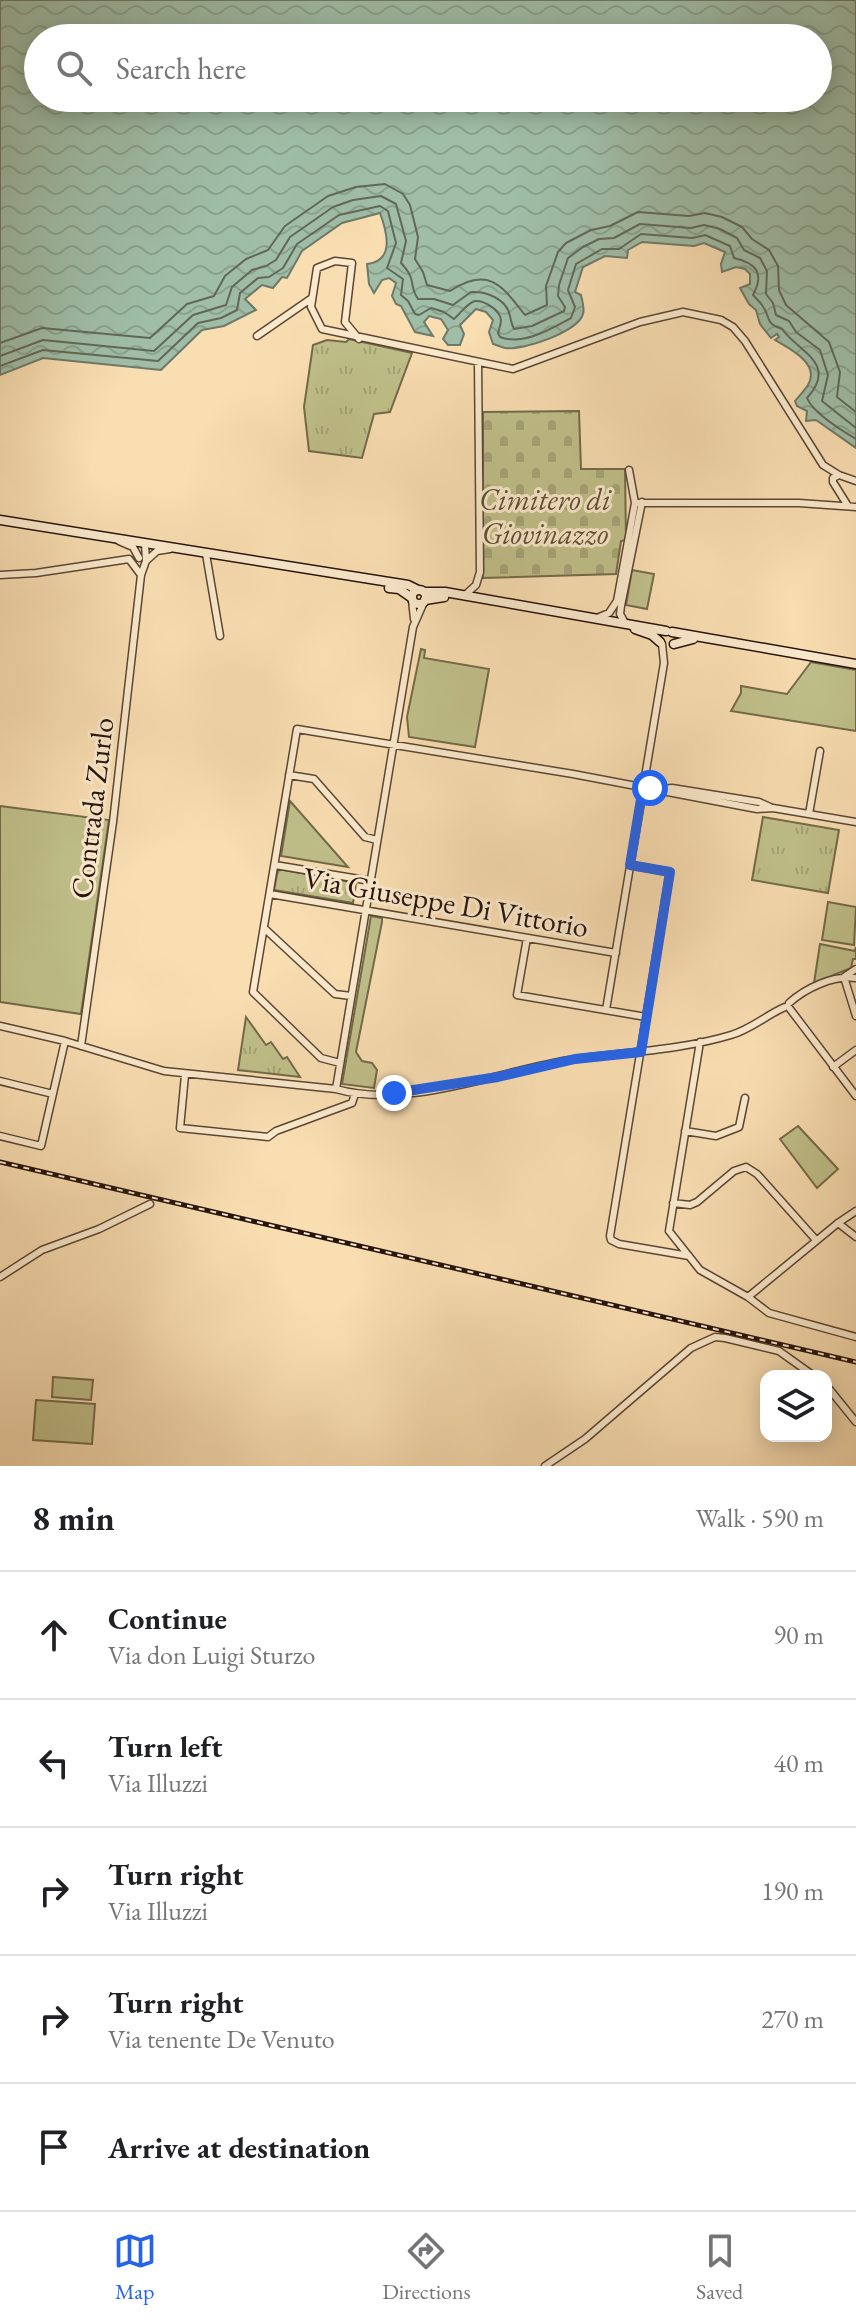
<!DOCTYPE html>
<html lang="en">
<head>
<meta charset="utf-8">
<style>
	body { margin:0; font-family:"EB Garamond",serif; background:#f6f6f6; color:#202124 }
	.controls { position:absolute; right:24px; bottom:24px; display:grid; overflow:hidden; border-radius:16px; box-shadow:0 4px 20px #0003 }
	.controls button { width:72px; height:72px; display:grid; place-items:center; padding:0; border:0; border-bottom:2px solid #e0e0e0; background:#fff; color:#202124; font:40px sans-serif }
	.stop { position:absolute; width:24px; height:24px; margin:-18px; border:6px solid #2563eb; border-radius:50%; background:#fff }
	.stop.end { background:#2563eb; border-color:#fff; box-shadow:0 2px 8px #0008 }
	.list { margin:0; padding:0; list-style:none }
	h2 { display:flex; justify-content:space-between; align-items:center; height:104px; margin:0; padding:0 32px; font-size:34px }
	h2 small { font-size:26px; font-weight:400; color:#757577 }
	.list li { display:grid; grid-template-columns:52px 1fr auto; gap:24px; align-items:center; box-sizing:border-box; height:128px; padding:0 32px; border-top:2px solid #e0e0e0 }
	.list b { display:block; font-size:30px; white-space:nowrap }
	.list p { margin:0; font-size:26px; white-space:nowrap; color:#757577 }
	.list em { font-size:26px; font-style:normal; color:#757577 }
	.icon { flex:none; width:44px; height:44px; fill:none; stroke:currentColor; stroke-width:2; stroke-linecap:round; stroke-linejoin:round }
	.map { position:relative; flex:none; width:856px; height:1466px; overflow:hidden }
	.search { position:absolute; background:#fff; box-shadow:0 4px 20px #0003; left:24px; right:24px; top:24px; height:88px; display:flex; align-items:center; gap:20px; box-sizing:border-box; padding:0 28px; border-radius:44px; color:#757577; font-size:30px }
	.sheet { height:744px; background:#fff }
	nav { display:flex; justify-content:space-around; align-items:center; box-sizing:border-box; height:112px; border-top:2px solid #e0e0e0; background:#fff; font-size:22px; color:#757577 }
	nav a { display:grid; justify-items:center; gap:4px }
	nav .on { color:#2563eb }
	.map>svg:first-child { display:block }
	.grass { fill:#c0c08a; stroke:#736a4a; stroke-width:2 }
	.cemetery { fill:url(#cemetery-stones); stroke:#736a4a; stroke-width:2 }
	.park { fill:url(#park-tufts); stroke:#736a4a; stroke-width:2 }
	.water { fill:url(#water-waves); stroke:#6f7969; stroke-width:2; fill-rule:evenodd }
	.lines { fill:none; stroke-linecap:round; stroke-linejoin:round }
	.shore { stroke:#626859; stroke-width:2 }
	.minor-casing { stroke:#5b4635; stroke-width:9 }
	.secondary-casing { stroke:#26130b; stroke-width:11 }
	.minor { stroke:#fbeacd; stroke-width:6 }
	.secondary { stroke:#fbeacd; stroke-width:8 }
	.rail-casing { stroke:#26130b; stroke-width:5 }
	.rail { stroke:#fbeacd; stroke-width:2; stroke-dasharray:6; stroke-linecap:butt }
	.route { stroke:#2563eb; stroke-width:10 }
	.labels { text-anchor:middle; dominant-baseline:central; stroke-width:6; stroke-linejoin:round; paint-order:stroke }
	.park-label { font-size:30px; font-style:italic; fill:#5c5037; stroke:#fbeacd }
	.street-label { font-size:30px; fill:#26130b; stroke:#fbeacd }
</style>
</head>
<body>
<div class="map">
<svg width="856" height="1466" viewBox="0 0 856 1466">
	<defs>
		<pattern id="cemetery-stones" width="16" height="16" patternUnits="userSpaceOnUse" patternTransform="scale(2)"><rect width="16" height="16" fill="#c0c08a"/><path d="M2 7V4a2 2 0 0 1 4 0v3zM10 15v-3a2 2 0 0 1 4 0v3z" fill="#a5a476"/></pattern>
		<pattern id="park-tufts" width="24" height="20" patternUnits="userSpaceOnUse" patternTransform="scale(2)"><rect width="24" height="20" fill="#c0c08a"/><path d="M3 7l-1-3M5 7V3M7 7l1-3M15 17l-1-3M17 17v-4M19 17l1-3" fill="none" stroke="#a5a476"/></pattern>
		<pattern id="water-waves" width="16" height="10" patternUnits="userSpaceOnUse" patternTransform="scale(2)"><rect width="16" height="10" fill="#9fbda7"/><path d="M0 5q4-4 8 0t8 0" fill="none" stroke="#89a28e"/></pattern>
	</defs>
	<rect width="100%" height="100%" fill="#f9deb2"/>
	<filter id="stains"><feTurbulence type="fractalNoise" baseFrequency=".0025" numOctaves="4"/><feColorMatrix values="0 0 0 0 .2 0 0 0 0 .09 0 0 0 0 .02 0 0 0 .5 -.17"/></filter>
	<radialGradient id="worn" r=".72"><stop offset=".6" stop-color="#630" stop-opacity="0"/><stop offset="1" stop-color="#630" stop-opacity=".3"/></radialGradient>
	<path class="grass" d="M 632,570 L 654,574 L 647,609 L 626,605 Z
		M 421,649 L 425,650 L 424,658 L 489,669 L 475,747 L 409,737 L 407,717 Z
		M 811,662 L 856,670 L 856,731 L 731,711 L 741,693 L 741,686 L 787,694 Z
		M 290,801 L 348,867 L 281,856 Z
		M 0,806 L 109,820 L 81,1014 L 0,1002 Z
		M 828,902 L 856,907 L 854,945 L 822,940 Z
		M 371,916 L 382,918 L 382,922 L 356,1052 L 362,1061 L 372,1063 L 377,1070 L 374,1088 L 342,1084 Z
		M 820,944 L 855,951 L 856,947 L 856,959 L 853,959 L 851,968 L 814,983 Z
		M 798,1126 L 838,1169 L 817,1188 L 780,1139 Z
		M 53,1377 L 93,1380 L 91,1400 L 52,1397 Z
		M 36,1400 L 95,1404 L 92,1444 L 33,1440 Z"/>
	<path class="cemetery" d="M 579,411 L 581,469 L 625,469 L 626,540 L 621,541 L 616,574 L 483,578 L 483,412 Z"/>
	<path class="park" d="M 349,339 L 412,353 L 390,412 L 374,414 L 362,458 L 309,451 L 304,407 L 313,345 L 327,340 L 346,342 Z
		M 763,817 L 839,830 L 828,893 L 752,880 Z
		M 278,869 L 356,883 L 353,903 L 274,890 Z
		M 246,1017 L 266,1045 L 271,1042 L 283,1059 L 287,1057 L 300,1077 L 238,1070 Z"/>
	<path class="water" d="M 0,0 L 856,0 L 856,448 L 816,420 L 806,421 L 807,411 L 797,406 L 795,401 C 799,396 805,390 808,385 C 821,363 788,348 775,340 L 779,337 L 777,334 L 771,338 L 760,324 L 756,310 L 749,304 L 740,288 L 750,284 L 750,274 L 745,269 L 736,267 L 722,272 L 721,264 L 725,252 L 704,243 L 694,246 L 642,242 L 628,250 L 627,258 L 605,256 L 583,267 L 575,292 L 581,295 C 582,301 585,308 583,314 C 578,332 522,351 505,348 C 501,347 497,345 493,344 L 489,332 L 493,320 L 486,312 L 476,309 L 460,325 L 464,334 L 460,345 L 448,345 L 443,339 L 448,330 L 441,319 L 429,316 L 424,322 L 433,336 L 415,332 L 401,306 L 396,304 L 392,296 L 396,283 L 389,278 L 382,280 L 374,293 L 369,284 L 367,264 C 395,261 387,232 380,213 L 342,223 L 302,251 L 287,278 L 282,277 L 273,288 L 262,285 L 245,299 L 256,310 L 224,326 L 202,330 L 161,370 L 43,358 L 0,375 ZM 818,38 L 818,98 L 38,98 L 38,38 Z"/>
	<g class="lines">
		<path class="shore" d="M 0,343 L 42,328 L 150,338 L 187,304 L 214,296 L 225,276 L 246,259 L 268,250 L 285,226 L 328,196 L 356,187 L 385,184 L 403,194 L 410,205 L 418,237 L 415,259 L 423,272 L 427,285 L 450,291 C 489,265 503,287 525,315 L 547,305 L 546,286 L 558,252 L 566,243 L 591,230 L 610,226 L 638,212 L 689,216 L 705,213 L 722,217 L 742,227 L 752,239 L 769,250 L 778,266 L 779,290 L 786,305 L 829,342 L 840,372 L 837,397 L 856,412
			M 0,356 L 43,340 L 154,351 L 193,315 L 226,305 L 232,287 L 252,270 L 266,266 L 276,260 L 290,237 L 333,207 L 353,200 L 381,196 L 396,204 L 406,241 L 401,263 C 418,281 408,285 418,299 L 434,299 L 453,305 L 471,292 C 486,291 507,299 510,316 C 511,321 512,325 514,329 L 532,326 L 564,311 L 565,307 L 558,296 L 559,285 L 568,258 L 583,247 L 599,239 L 614,238 L 640,224 L 691,228 L 704,225 L 720,229 L 737,238 L 744,250 L 760,258 L 767,271 L 766,294 L 773,303 L 776,315 L 789,321 L 796,332 L 820,350 L 828,375 L 822,401 L 856,428
			M 0,366 L 43,350 L 158,361 L 198,323 L 221,318 L 237,310 L 240,293 L 258,278 L 269,277 L 283,268 L 297,244 L 339,215 L 380,206 L 388,211 L 396,243 L 387,268 L 403,279 L 401,295 L 408,301 L 415,314 L 419,315 L 431,308 L 444,312 L 454,319 C 460,314 467,303 475,301 C 484,300 500,310 501,320 C 501,325 499,329 498,333 L 500,337 C 523,346 551,329 571,318 L 575,307 L 568,290 L 576,264 L 602,249 L 619,249 L 641,234 L 692,238 L 705,235 L 730,246 L 734,258 C 756,263 765,273 753,295 C 756,298 759,301 762,305 C 772,318 763,322 782,329 C 797,351 839,363 807,398 C 813,413 841,430 856,439"/>
		<g class="minor-casing">
			<path id="minor" d="M 257,336 L 312,298
				M 359,339 L 345,322 L 352,263 L 335,261 L 317,268 L 311,307 L 322,329 L 513,369 L 640,322 L 683,312 L 721,320 L 733,327 L 745,341 L 823,465 L 839,475 L 856,481
				M 839,475 L 833,478 L 833,482 L 848,506
				M 635,503 L 799,503 L 856,507
				M 119,541 L 133,547 L 139,558
				M 206,554 L 220,636
				M 146,561 L 157,551 L 170,549
				M 0,575 L 36,573 L 129,559 L 141,575
				M 464,596 L 476,585 L 480,572 L 478,362
				M 412,600 L 414,619
				M 597,618 L 609,613 L 617,601 L 635,503 L 629,470
				M 625,623 L 620,614 L 621,606 L 642,502
				M 289,775 L 314,779 L 365,837 L 377,840
				M 663,789 L 672,788 L 759,802 L 770,807
				M 809,814 L 820,751
				M 275,865 L 371,881
				M 630,865 L 670,872 L 610,1236 L 611,1240 L 619,1244 L 689,1256
				M 270,894 L 616,953
				M 264,928 L 335,994 L 351,996
				M 527,938 L 517,995 L 646,1017
				M 844,977 L 856,1016
				M 844,977 L 856,969
				M 789,1003 C 806,988 833,975 856,978
				M 790,1009 L 856,1096
				M 606,1010 L 664,663 L 662,644
				M 0,1026 L 65,1041 L 164,1071 L 336,1089 C 408,1110 502,1070 575,1059 C 627,1052 681,1050 731,1035 C 752,1029 766,1015 785,1007
				M 700,1042 L 669,1231 L 700,1270 L 748,1297 L 769,1313 L 856,1337
				M 81,1046 L 113,822 L 141,575 L 146,561 L 145,544
				M 340,1063 L 321,1058 L 253,992 L 297,729 L 573,774 L 757,809 L 773,808 L 856,822
				M 833,1067 L 856,1050
				M 185,1075 L 180,1128 L 268,1137 L 276,1131 L 352,1103 L 355,1094
				M 0,1081 L 53,1094
				M 336,1089 L 413,627 L 424,602
				M 685,1131 L 716,1136 L 739,1127 L 745,1098
				M 0,1136 L 41,1146 L 65,1041
				M 673,1203 L 690,1205 L 697,1202 L 734,1171 L 746,1167 L 757,1174 L 816,1240
				M 838,1223 L 856,1237
				M 0,1277 L 42,1250 L 99,1229 L 150,1204
				M 748,1297 L 838,1223 L 856,1211
				M 826,1385 L 856,1422
				M 545,1466 L 585,1439 L 691,1348 L 715,1337 L 725,1338 L 779,1351 L 814,1376"/>
		</g>
		<g class="secondary-casing">
			<path id="secondary" d="M 0,520 L 408,585 L 418,590
				M 389,588 L 399,589 L 412,598
				M412 597a7 7 0 1 1 14 0a7 7 0 1 1-14 0Z
				M 424,592 L 445,592 L 666,631
				M 425,600 L 444,597
				M 635,629 L 652,635 L 660,642
				M 672,632 L 856,664
				M 674,644 L 693,639"/>
		</g>
		<use href="#minor" class="minor"/>
		<use href="#secondary" class="secondary"/>
		<g class="rail-casing">
			<path id="rail" d="M 0,1162 L 856,1362"/>
		</g>
		<use href="#rail" class="rail"/>
	</g>
	<g class="lines">
		<path class="route" d="M 394,1093 L 498,1077 L 575,1059 L 641,1052 L 670,872 L 630,865 L 643,787 L 650,788"/>
	</g>
	<g class="labels">
		<g class="park-label">
			<text x="545" y="499">Cimitero di<tspan x="545" dy="34">Giovinazzo</tspan></text>
		</g>
		<g class="street-label">
			<text transform="translate(92 808) rotate(-83)">Contrada Zurlo</text>
			<text transform="translate(446 902) rotate(10)">Via Giuseppe Di Vittorio</text>
		</g>
	</g>
	<rect width="100%" height="100%" filter="url(#stains)"/>
	<rect width="100%" height="100%" fill="url(#worn)"/>
</svg>
<div class="controls">
<button><svg class="icon" aria-label="layers" viewBox="0 0 24 24"><path d="M12 4l9 5-9 5-9-5zM3 14l9 5 9-5"/></svg></button>
</div>
<div class="stop" style="left:650px;top:788px"></div>
<div class="stop end" style="left:394px;top:1093px"></div>
<div class="search"><svg class="icon" aria-label="search" viewBox="0 0 24 24"><circle cx="10" cy="10" r="6"/><path d="M15 15l6 6"/></svg>Search here</div>
</div>
<section class="sheet">
<h2>8 min<small>Walk · 590 m</small></h2>
<ul class="list">
<li><svg class="icon" aria-label="ahead" viewBox="0 0 24 24"><path d="M12 20V5M6 11l6-6 6 6"/></svg><div><b>Continue</b><p>Via don Luigi Sturzo</p></div><em>90 m</em></li>
<li><svg class="icon" aria-label="left" viewBox="0 0 24 24"><path d="M17 20v-9H6M10 6l-5 5 5 5"/></svg><div><b>Turn left</b><p>Via Illuzzi</p></div><em>40 m</em></li>
<li><svg class="icon" aria-label="right" viewBox="0 0 24 24"><path d="M7 20v-9h11M14 6l5 5-5 5"/></svg><div><b>Turn right</b><p>Via Illuzzi</p></div><em>190 m</em></li>
<li><svg class="icon" aria-label="right" viewBox="0 0 24 24"><path d="M7 20v-9h11M14 6l5 5-5 5"/></svg><div><b>Turn right</b><p>Via tenente De Venuto</p></div><em>270 m</em></li>
<li><svg class="icon" aria-label="arrive" viewBox="0 0 24 24"><path d="M6 21V4h12l-3 4 3 4H6"/></svg><div><b>Arrive at destination</b></div></li>
</ul>
</section>
<nav>
<a class="on"><svg class="icon" aria-label="map" viewBox="0 0 24 24"><path d="M3 6l6-2 6 2 6-2v14l-6 2-6-2-6 2zM9 4v14M15 6v14"/></svg>Map</a>
<a><svg class="icon" aria-label="directions" viewBox="0 0 24 24"><path d="M12 3l9 9-9 9-9-9zM9 14v-3h6M13 9l2 2-2 2"/></svg>Directions</a>
<a><svg class="icon" aria-label="saved" viewBox="0 0 24 24"><path d="M7 4h10v16l-5-4-5 4z"/></svg>Saved</a>
</nav>
</body>
</html>
